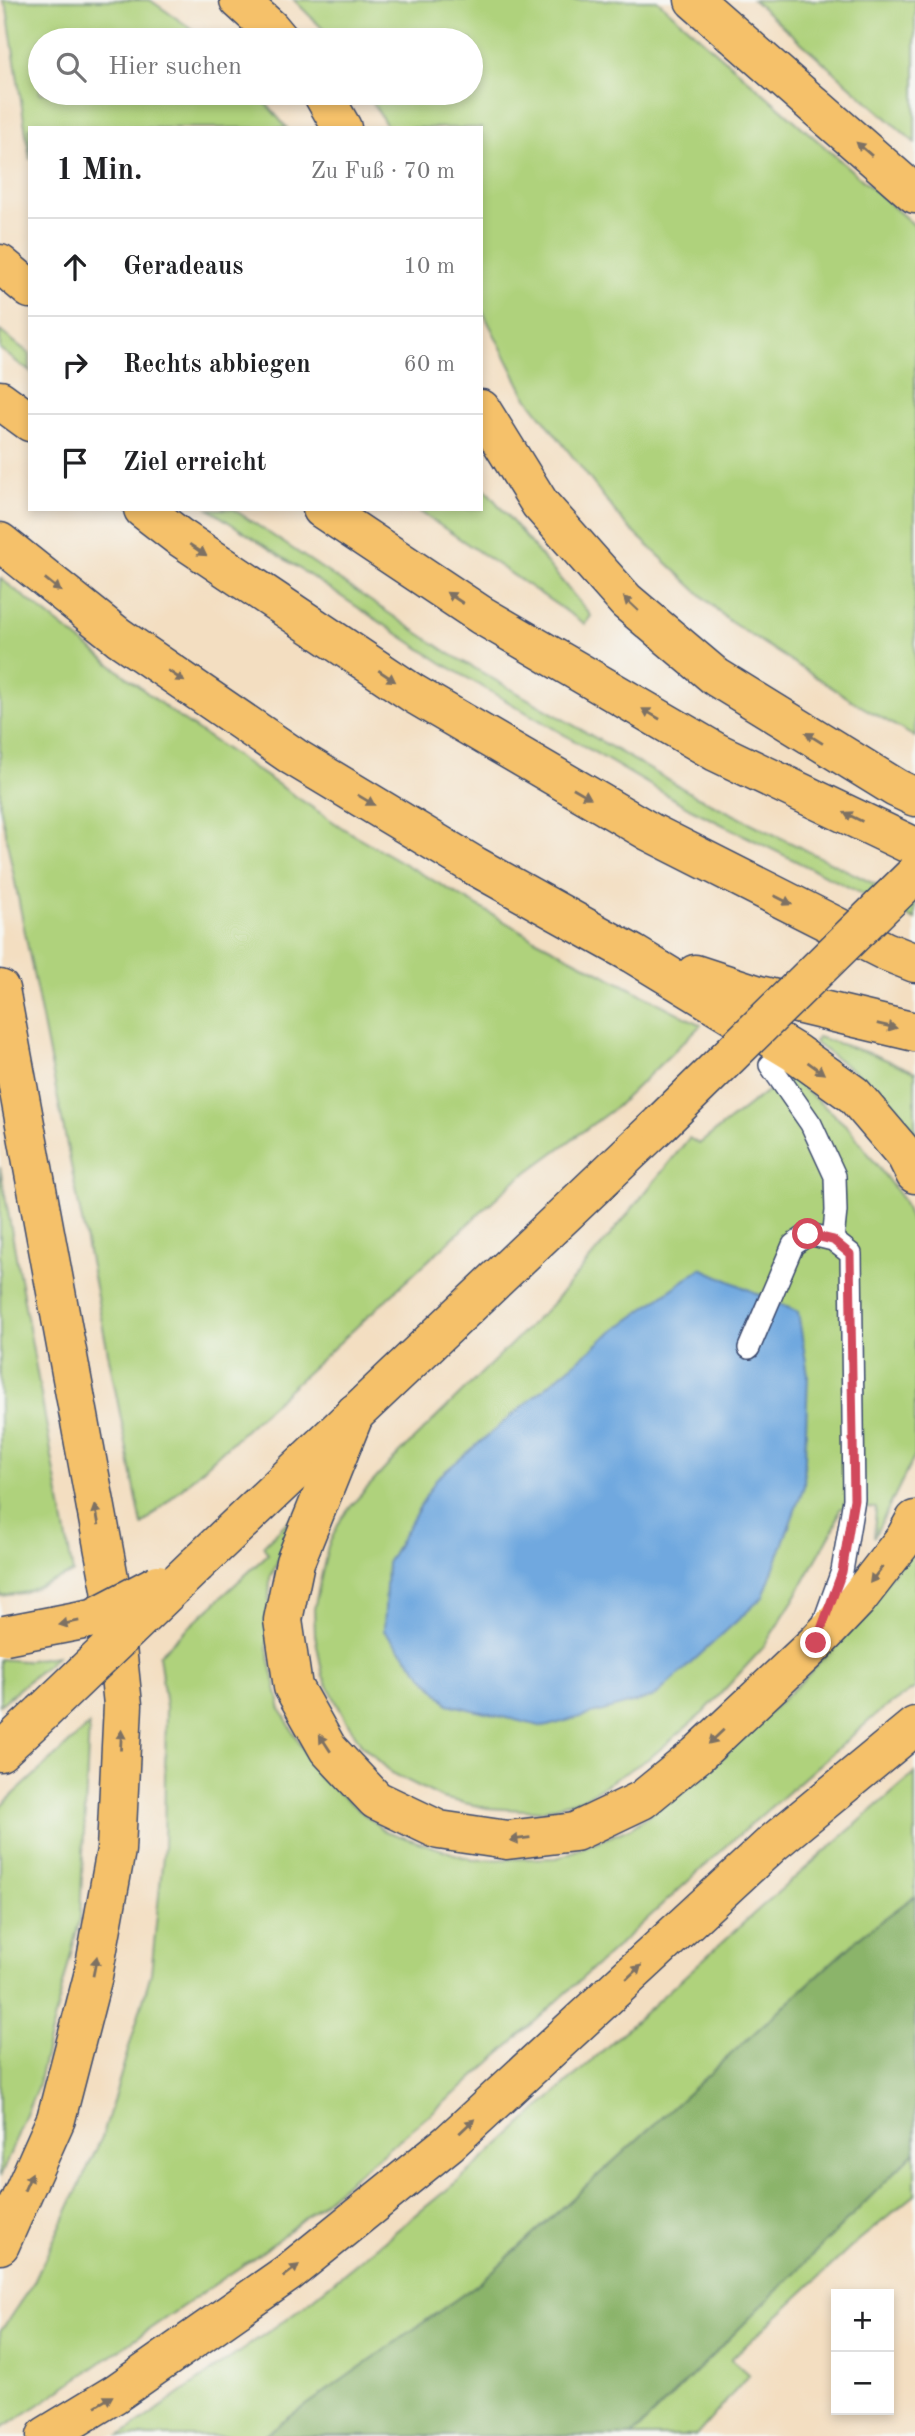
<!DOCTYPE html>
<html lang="de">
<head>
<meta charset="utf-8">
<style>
	body { margin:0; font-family:"Old Standard TT",serif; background:#f2f2f2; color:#202124 }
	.controls { position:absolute; right:21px; bottom:21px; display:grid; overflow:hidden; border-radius:0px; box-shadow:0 4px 10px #0003 }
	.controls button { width:63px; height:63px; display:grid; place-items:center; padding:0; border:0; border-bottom:2px solid #e0e0e0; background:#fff; color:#202124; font:35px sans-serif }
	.stop { position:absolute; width:21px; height:21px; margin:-16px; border:5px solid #d1495b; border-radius:50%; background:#fff }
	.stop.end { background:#d1495b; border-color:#fff; box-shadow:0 2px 7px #0008 }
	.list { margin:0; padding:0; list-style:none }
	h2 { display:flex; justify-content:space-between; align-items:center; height:91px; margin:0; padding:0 28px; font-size:30px }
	h2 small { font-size:23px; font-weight:400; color:#757577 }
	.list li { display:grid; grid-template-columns:46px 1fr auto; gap:21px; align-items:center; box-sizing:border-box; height:98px; padding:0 28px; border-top:2px solid #e0e0e0 }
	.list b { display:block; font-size:26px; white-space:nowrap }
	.list em { font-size:23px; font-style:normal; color:#757577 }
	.icon { flex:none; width:38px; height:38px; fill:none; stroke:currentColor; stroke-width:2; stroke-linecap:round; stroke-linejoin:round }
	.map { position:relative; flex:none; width:915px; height:2436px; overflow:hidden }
	.search { position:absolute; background:#fff; box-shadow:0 4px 10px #0003; left:28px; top:28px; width:455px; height:77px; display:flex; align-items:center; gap:18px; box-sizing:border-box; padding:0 24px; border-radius:38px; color:#757577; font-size:26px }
	.panel { position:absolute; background:#fff; box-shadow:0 4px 10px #0003; left:28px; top:126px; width:455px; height:385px; border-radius:0px }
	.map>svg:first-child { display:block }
	.green { fill:#afd27b; stroke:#65806c; stroke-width:2 }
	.forest { fill:#8bb46b; stroke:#537264; stroke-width:2 }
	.water { fill:#70a8df; stroke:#466c9e; stroke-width:2 }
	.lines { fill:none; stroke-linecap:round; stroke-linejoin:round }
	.service-casing { stroke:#3b496d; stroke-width:24 }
	.primary-casing { stroke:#3b496d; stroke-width:41 }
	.motorway-casing { stroke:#3b496d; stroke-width:41 }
	.service { stroke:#fff; stroke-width:21 }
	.primary { stroke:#f5c16b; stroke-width:38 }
	.motorway { stroke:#f5c16b; stroke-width:38 }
	.primary-bridge-casing { stroke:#3b496d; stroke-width:41; stroke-linecap:butt }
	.motorway-bridge-casing { stroke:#3b496d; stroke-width:41; stroke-linecap:butt }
	.primary-bridge { stroke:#f5c16b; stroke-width:38 }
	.motorway-bridge { stroke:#f5c16b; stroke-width:38 }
	.oneway { fill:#7d7164 }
	.route { stroke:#d1495b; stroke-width:9 }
</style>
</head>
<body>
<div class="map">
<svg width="915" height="2436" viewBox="0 0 915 2436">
	<rect width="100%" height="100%" fill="#f6f6f2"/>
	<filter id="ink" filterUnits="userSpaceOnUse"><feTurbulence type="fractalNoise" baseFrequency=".0143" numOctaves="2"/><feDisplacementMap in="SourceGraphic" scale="14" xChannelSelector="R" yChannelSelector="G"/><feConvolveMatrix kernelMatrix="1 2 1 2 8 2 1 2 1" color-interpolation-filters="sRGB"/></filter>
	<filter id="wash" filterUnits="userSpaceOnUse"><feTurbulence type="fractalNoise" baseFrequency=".00686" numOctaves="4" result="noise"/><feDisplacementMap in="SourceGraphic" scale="28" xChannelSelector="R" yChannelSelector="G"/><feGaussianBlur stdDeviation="1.57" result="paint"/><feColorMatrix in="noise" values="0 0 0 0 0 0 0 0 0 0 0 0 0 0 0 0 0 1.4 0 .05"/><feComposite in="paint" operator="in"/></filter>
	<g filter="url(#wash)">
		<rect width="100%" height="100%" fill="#f3dec1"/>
		<path class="green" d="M 2,0 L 150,0 L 208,40 L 40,40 L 40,93 L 257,93 L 287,128 L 30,128 L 30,160 L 7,8 Z
			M 294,0 L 657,0 L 915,226 L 915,737 L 859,705 L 729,621 L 624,523 L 525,395 L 481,308 L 481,128 L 388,128 L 367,93 L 471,93 L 471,40 L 334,40 Z
			M 753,0 L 915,0 L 915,143 Z
			M 0,331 L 30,354 L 30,372 L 0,349 Z
			M 481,484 L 591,616 L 585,624 L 416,509 L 481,509 Z
			M 209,509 L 233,509 L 450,654 L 696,796 L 915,904 L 915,920 L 691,809 L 442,663 Z
			M 0,578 L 178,717 L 344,829 L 535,939 L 701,1025 L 616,1107 L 511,1184 L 142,1525 L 0,806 Z
			M 818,1037 L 875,1055 L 915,1072 L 915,1149 L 872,1085 L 814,1042 Z
			M 788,1075 L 849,1128 L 903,1200 L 915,1232 L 915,1455 L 874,1537 L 876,1508 L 840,1508 L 835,1526 L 794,1599 L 762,1649 L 703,1713 L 651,1757 L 582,1799 L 540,1811 L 487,1808 L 442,1798 L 392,1773 L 361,1744 L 344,1717 L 323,1676 L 315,1635 L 314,1609 L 328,1546 L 341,1519 L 357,1499 L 394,1459 L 551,1305 L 619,1225 L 689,1138 L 699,1144 Z
			M 0,1167 L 73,1573 L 22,1593 L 0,1596 Z
			M 303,1506 L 270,1578 L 267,1647 L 281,1710 L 318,1776 L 385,1831 L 473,1860 L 557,1858 L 631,1828 L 703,1776 L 809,1674 L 915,1546 L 915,1688 L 879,1712 L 731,1842 L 469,2082 L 265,2250 L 37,2406 L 0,2429 L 0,2332 L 35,2280 L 103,2135 L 151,1973 L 164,1846 L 166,1707 L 159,1655 L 268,1554 L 263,1546 Z
			M 57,1656 L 0,1705 L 0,1659 L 23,1661 Z
			M 89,1725 L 80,1918 L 37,2088 L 0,2178 L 0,1807 Z
			M 915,1773 L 915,1896 L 862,1935 L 482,2281 L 263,2436 L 120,2436 L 299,2310 L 471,2170 L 760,1908 Z
			M 915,2152 L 915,2195 L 859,2240 L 731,2359 L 749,2375 L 696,2436 L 632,2436 Z"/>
		<path class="forest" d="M 915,1896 L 915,2152 L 632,2436 L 263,2436 L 482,2281 L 862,1935 Z"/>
		<path class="water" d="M 701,1268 L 798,1312 L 808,1374 L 804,1486 L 763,1597 L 654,1697 L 544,1727 L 448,1704 L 384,1631 L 387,1563 L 436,1479 L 608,1335 Z"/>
	</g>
	<g filter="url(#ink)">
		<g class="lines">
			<g class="service-casing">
				<path id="service" d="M 770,1065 L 811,1124 L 835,1176 L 836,1211 L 833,1240
					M 749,1348 L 793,1245 L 809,1234 L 833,1240 L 851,1254 L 854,1499 L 842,1571 L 823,1624"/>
			</g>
			<g class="primary-casing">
				<path id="primary" d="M 197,1564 L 660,1124"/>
			</g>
			<g class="motorway-casing">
				<path id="motorway" d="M 239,0 L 270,28 L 280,40
					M 694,0 L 915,194
					M 322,93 L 342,128
					M 0,264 L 30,289
					M 0,400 L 30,422
					M 481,409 L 540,504 L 626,601 L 716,677 L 896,788 L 915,797
					M 143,509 L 178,536 L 414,694 L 650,832 L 885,951 L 915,963
					M 322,509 L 481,615 L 716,752 L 915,847
					M 0,542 L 119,637 L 294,757 L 475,866 L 633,954 L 794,1052 L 854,1095 L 906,1156 L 915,1174
					M 695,974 L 759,995 L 915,1032
					M 0,989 L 111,1589 L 123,1705 L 116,1850 L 93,1976 L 56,2119 L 0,2245
					M 355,1413 L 295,1562 L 283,1620 L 293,1687 L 328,1749 L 376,1800 L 439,1830 L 507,1840 L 575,1832 L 642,1800 L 697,1755 L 816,1643 L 857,1600 L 905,1538 L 915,1520
					M 0,1752 L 42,1713
					M 46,2436 L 115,2394 L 288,2273 L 449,2143 L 773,1843 L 915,1726"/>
			</g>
			<use href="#service" class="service"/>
			<use href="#primary" class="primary"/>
			<use href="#motorway" class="motorway"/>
			<g class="primary-bridge-casing">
				<path id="primary-bridge" d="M 660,1124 L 915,874"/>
			</g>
			<g class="motorway-bridge-casing">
				<path id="motorway-bridge" d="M 5,1635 L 93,1618 L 158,1584
					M 42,1713 L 197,1564"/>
			</g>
			<use href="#primary-bridge" class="primary-bridge"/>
			<use href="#motorway-bridge" class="motorway-bridge"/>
		</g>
		<defs><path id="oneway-solid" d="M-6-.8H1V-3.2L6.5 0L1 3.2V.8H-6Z" transform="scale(1.75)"/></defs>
		<g class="oneway">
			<use href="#oneway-solid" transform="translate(864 149) rotate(-139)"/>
			<use href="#oneway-solid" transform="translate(198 550) rotate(34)"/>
			<use href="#oneway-solid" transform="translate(53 585) rotate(39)"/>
			<use href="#oneway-solid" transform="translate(455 598) rotate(-147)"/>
			<use href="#oneway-solid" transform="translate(631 604) rotate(-137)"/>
			<use href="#oneway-solid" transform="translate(176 676) rotate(34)"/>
			<use href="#oneway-solid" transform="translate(387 676) rotate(34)"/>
			<use href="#oneway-solid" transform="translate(651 714) rotate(-150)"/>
			<use href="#oneway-solid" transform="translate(814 738) rotate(-148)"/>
			<use href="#oneway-solid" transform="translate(582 793) rotate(30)"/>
			<use href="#oneway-solid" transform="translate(366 800) rotate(31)"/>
			<use href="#oneway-solid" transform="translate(853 817) rotate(-154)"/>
			<use href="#oneway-solid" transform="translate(783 900) rotate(27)"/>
			<use href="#oneway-solid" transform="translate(887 1026) rotate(13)"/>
			<use href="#oneway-solid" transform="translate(816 1068) rotate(36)"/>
			<use href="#oneway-solid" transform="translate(97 1515) rotate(-100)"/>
			<use href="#oneway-solid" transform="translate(876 1575) rotate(128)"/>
			<use href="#oneway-solid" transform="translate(69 1623) rotate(169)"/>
			<use href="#oneway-solid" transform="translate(716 1737) rotate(137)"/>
			<use href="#oneway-solid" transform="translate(121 1740) rotate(-87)"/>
			<use href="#oneway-solid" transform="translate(325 1743) rotate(-123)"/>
			<use href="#oneway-solid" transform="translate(520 1839) rotate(173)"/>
			<use href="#oneway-solid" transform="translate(95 1966) rotate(-79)"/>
			<use href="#oneway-solid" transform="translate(634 1972) rotate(-43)"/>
			<use href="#oneway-solid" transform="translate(467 2126) rotate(-43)"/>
			<use href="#oneway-solid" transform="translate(28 2182) rotate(-66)"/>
			<use href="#oneway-solid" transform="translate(291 2271) rotate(-38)"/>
			<use href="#oneway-solid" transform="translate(104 2401) rotate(-31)"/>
		</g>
	</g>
	<g class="lines" filter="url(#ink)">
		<path class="route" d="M 808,1234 L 833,1240 L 850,1254 L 854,1499 L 842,1572 L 816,1643"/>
	</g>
</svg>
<div class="controls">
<button>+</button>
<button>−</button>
</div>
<div class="stop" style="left:808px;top:1234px"></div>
<div class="stop end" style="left:816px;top:1643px"></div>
<div class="search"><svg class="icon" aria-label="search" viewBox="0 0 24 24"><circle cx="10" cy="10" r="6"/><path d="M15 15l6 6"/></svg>Hier suchen</div>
<section class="panel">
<h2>1 Min.<small>Zu Fuß · 70 m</small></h2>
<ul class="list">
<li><svg class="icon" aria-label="ahead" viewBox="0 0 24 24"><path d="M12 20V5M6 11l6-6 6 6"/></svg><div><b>Geradeaus</b></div><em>10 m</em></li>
<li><svg class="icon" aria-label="right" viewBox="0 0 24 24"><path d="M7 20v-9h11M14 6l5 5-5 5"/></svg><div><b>Rechts abbiegen</b></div><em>60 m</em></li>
<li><svg class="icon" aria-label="arrive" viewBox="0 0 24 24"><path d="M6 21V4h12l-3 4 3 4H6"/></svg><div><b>Ziel erreicht</b></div></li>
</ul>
</section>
</div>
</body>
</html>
